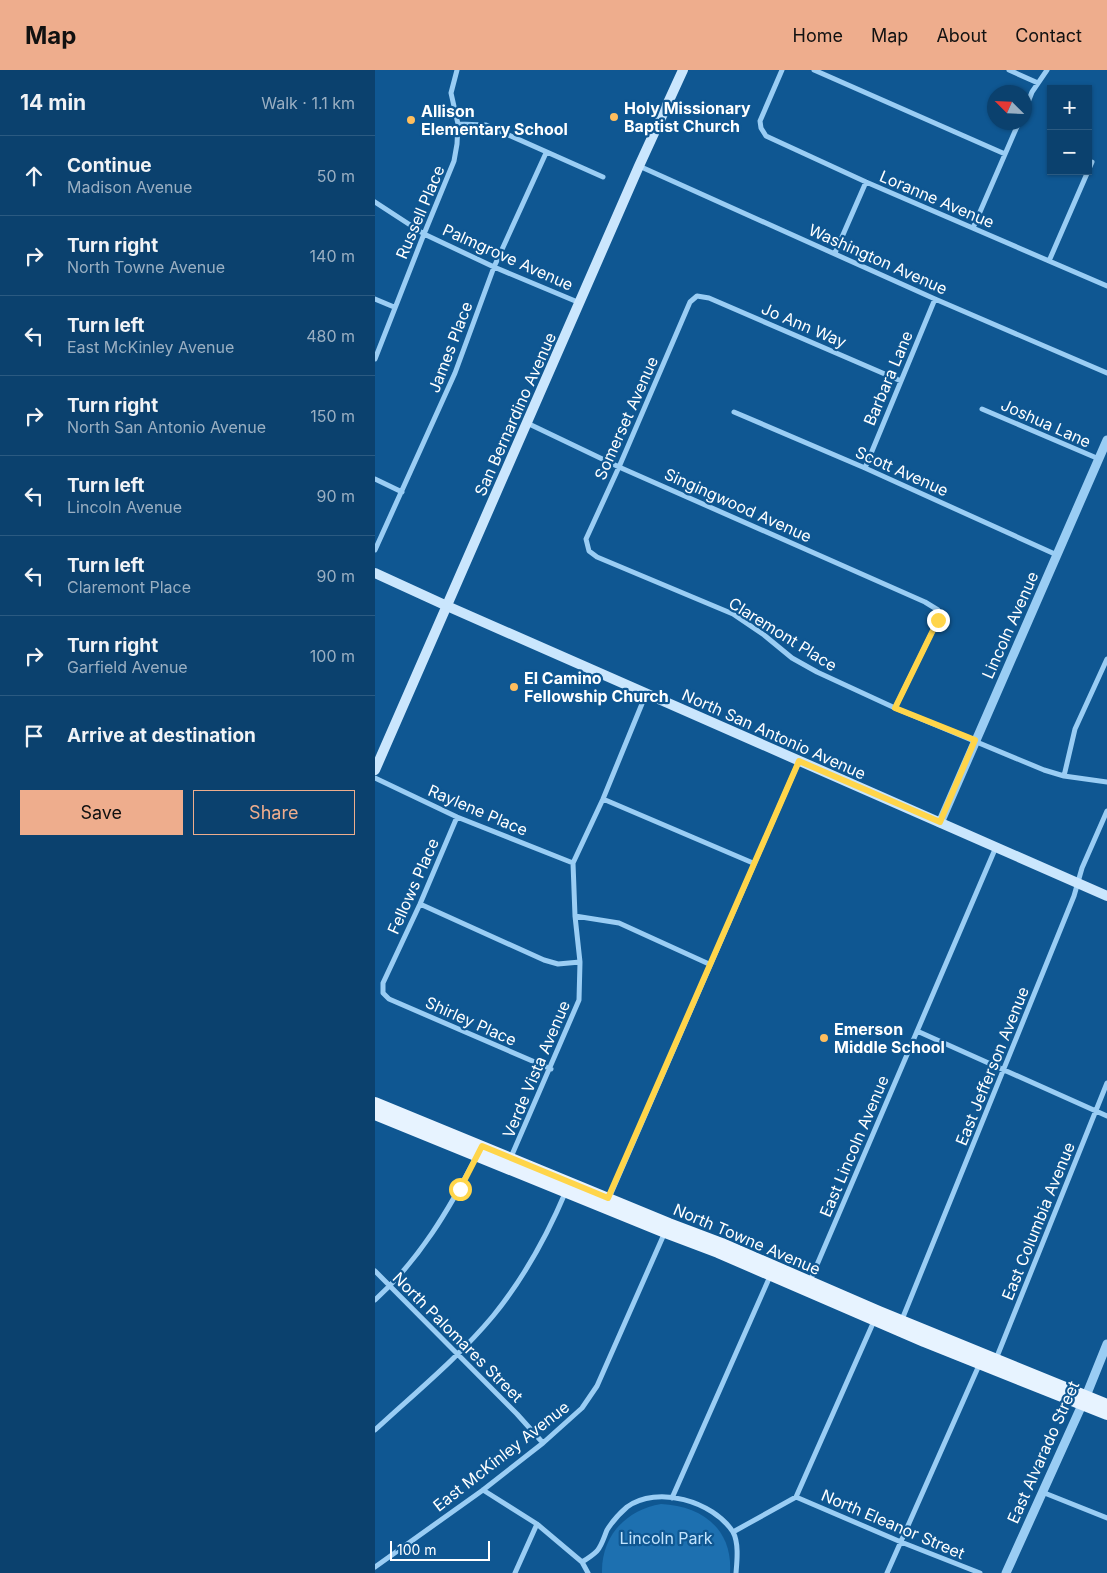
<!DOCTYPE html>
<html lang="en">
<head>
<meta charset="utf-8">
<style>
	body { margin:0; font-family:Inter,sans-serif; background:#144873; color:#f1f3f6 }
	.controls { position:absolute; right:15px; top:15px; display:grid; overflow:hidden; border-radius:0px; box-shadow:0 1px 4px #0004 }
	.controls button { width:45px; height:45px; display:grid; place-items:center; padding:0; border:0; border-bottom:1px solid #2b5a81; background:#0b416e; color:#f1f3f6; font:25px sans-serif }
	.compass { position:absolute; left:612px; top:15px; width:45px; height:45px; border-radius:50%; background:#0b416e; box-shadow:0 1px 4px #0004; rotate:294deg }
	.scale { position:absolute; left:15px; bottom:12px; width:100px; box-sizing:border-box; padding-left:5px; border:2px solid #fff; border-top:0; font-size:14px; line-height:18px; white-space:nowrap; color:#fff; -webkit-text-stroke:4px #0f5792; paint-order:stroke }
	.stop { position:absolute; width:15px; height:15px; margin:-11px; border:4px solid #ffd54a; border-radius:50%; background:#fff }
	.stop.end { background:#ffd54a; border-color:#fff; box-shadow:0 1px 5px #0008 }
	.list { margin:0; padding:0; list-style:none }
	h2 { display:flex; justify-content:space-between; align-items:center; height:65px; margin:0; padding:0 20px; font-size:21px }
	h2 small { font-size:16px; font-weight:400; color:#9aafc2 }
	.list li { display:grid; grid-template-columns:32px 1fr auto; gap:15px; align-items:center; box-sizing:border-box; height:80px; padding:0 20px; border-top:1px solid #2b5a81 }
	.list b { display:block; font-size:19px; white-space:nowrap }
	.list p { margin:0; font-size:16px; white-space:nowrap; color:#9aafc2 }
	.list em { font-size:16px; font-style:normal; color:#9aafc2 }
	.actions { display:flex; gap:10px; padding:15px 20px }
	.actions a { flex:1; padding:11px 0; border:1px solid #eead8d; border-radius:0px; text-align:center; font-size:18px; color:#eead8d }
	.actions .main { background:#eead8d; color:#111 }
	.icon { flex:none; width:28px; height:28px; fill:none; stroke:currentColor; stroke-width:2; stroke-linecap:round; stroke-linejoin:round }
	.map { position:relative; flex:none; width:732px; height:1503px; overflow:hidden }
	header { display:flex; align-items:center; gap:30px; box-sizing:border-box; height:70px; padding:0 25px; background:#eead8d; color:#111 }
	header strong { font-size:24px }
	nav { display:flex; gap:28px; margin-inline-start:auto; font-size:18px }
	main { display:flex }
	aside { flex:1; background:#0b416e }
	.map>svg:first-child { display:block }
	.green { fill:#1d70b0 }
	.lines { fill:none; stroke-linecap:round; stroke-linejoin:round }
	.minor { stroke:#9acdf4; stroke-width:5 }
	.tertiary { stroke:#9acdf4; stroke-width:9 }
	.secondary { stroke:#cae6fd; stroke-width:10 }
	.primary { stroke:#e7f3ff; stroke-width:12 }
	.route { stroke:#ffd54a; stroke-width:6 }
	.poi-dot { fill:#ffbe5d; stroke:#0f5792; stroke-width:2 }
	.labels { text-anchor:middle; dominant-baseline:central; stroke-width:4.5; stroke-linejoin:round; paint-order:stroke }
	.poi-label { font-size:16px; font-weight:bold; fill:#fff; stroke:#0f5792; text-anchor:start }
	.street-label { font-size:16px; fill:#fff; stroke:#0f5792 }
	.park-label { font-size:16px; fill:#c2e4fe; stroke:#0f5792 }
</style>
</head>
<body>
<header>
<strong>Map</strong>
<nav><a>Home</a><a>Map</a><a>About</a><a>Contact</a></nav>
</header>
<main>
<aside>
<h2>14 min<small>Walk · 1.1 km</small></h2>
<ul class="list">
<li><svg class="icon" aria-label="ahead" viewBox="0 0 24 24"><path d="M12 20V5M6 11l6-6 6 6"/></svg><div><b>Continue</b><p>Madison Avenue</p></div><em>50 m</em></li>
<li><svg class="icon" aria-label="right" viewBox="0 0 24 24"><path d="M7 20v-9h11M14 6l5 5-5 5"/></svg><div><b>Turn right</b><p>North Towne Avenue</p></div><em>140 m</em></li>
<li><svg class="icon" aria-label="left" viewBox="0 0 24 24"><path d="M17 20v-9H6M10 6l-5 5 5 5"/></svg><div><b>Turn left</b><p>East McKinley Avenue</p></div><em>480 m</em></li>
<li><svg class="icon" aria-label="right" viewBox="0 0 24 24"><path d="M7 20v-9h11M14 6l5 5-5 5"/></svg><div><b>Turn right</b><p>North San Antonio Avenue</p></div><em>150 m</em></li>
<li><svg class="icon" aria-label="left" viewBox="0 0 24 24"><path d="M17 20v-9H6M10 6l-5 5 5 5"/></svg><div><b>Turn left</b><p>Lincoln Avenue</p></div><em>90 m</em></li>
<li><svg class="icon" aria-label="left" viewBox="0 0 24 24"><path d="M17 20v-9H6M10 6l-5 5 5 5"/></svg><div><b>Turn left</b><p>Claremont Place</p></div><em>90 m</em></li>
<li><svg class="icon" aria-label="right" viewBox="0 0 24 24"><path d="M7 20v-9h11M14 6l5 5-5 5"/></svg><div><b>Turn right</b><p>Garfield Avenue</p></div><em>100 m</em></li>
<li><svg class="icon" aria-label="arrive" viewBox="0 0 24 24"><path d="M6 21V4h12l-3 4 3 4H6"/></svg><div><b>Arrive at destination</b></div></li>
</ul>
<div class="actions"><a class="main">Save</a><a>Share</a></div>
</aside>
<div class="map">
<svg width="732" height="1503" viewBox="0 0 732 1503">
	<rect width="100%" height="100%" fill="#0f5792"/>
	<path class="green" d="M 286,1434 C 327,1436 358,1459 355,1503 L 227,1503 C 226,1466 251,1440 286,1434 Z"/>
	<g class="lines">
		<path class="minor" d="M 407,0 L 385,51 L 386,58 L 391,66 L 491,112 L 732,216
			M 439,0 L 630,84
			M 634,0 L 663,13
			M 650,40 L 657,22 L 672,0
			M 83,54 L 111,55 L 228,107
			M 264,96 L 560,229 L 732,303
			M 0,132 L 49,164 L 119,197 L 205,233
			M 598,158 L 644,52
			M 460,183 L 491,112
			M 674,191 L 717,92
			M 0,229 L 19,237
			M 0,289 L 49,164 L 79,91 L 82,74 L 83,54 L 76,23 L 82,0
			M 526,311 L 334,228 L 322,226 L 315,232 L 244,397 L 211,469 L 214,481 L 222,487 L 358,544 L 389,565 L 417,588 L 442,602 L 520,638 L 669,700 L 689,706 L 732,712
			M 607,339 L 724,389
			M 359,342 L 490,398 L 682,485
			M 152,353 L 244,397 L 550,532 L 563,540 L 563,550 L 520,638
			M 490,398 L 560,229
			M 0,409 L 27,422
			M 0,480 L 80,303 L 119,197 L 171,83
			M 689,706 L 700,659 L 732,589
			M 0,708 L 82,747 L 198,793
			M 228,729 L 378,793
			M 82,747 L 45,834 L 8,913 L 8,923 L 14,929 L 176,999
			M 45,834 L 169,890 L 183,894 L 205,892
			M 200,846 L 244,853 L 334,894
			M 542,961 L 732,1046
			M 136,1087 L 204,930 L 205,892 L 200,846 L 198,793 L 228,729 L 271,624
			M 234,1128 L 424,691
			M 0,1201 L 142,1344 L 168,1373
			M 435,1211 L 621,777
			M 0,1230 C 44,1190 74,1140 101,1087
			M 526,1252 L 699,826 L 707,798 L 732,741
			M 621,1289 L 732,1013
			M 0,1360 C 40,1323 83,1288 118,1246 C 149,1208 172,1166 191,1121
			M 108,1420 L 162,1454 L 207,1492 L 213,1503
			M 667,1422 L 732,1448
			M 421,1427 L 526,1472 L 605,1503
			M 297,1428 L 396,1204
			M 358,1462 L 421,1427 L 499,1251
			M 207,1492 C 212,1489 218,1485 222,1481 C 227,1475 229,1467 232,1460 C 237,1452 245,1443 252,1437 C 282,1415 338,1431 358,1462 C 364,1473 362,1491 361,1503
			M 0,1497 L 108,1420 L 168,1373 L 207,1338 L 222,1316 L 290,1162
			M 140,1503 L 162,1454
			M 512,1503 L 605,1293"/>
		<path class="tertiary" d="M 565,753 L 732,370
			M 631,1503 L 711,1326 L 732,1274"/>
		<path class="secondary" d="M 0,503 L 72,536 L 732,826
			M 0,700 L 264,96 L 308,0"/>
		<path class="primary" d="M 0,1033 L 294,1154 L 347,1174 L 504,1242 L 732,1335
			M 0,1044 L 290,1162 L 343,1182 L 549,1271 L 732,1344"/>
	</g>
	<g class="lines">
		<path class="route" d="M 85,1119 L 107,1076 L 233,1128 L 424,691 L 565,752 L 600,670 L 520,638 L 563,550"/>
	</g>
	<g class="poi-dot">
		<circle cx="239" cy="47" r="5"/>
		<circle cx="36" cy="50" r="5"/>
		<circle cx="139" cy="617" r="5"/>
		<circle cx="449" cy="968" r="5"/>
	</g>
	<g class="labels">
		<g class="poi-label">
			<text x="249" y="38">Holy Missionary<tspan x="249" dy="18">Baptist Church</tspan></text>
			<text x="46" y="41">Allison<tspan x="46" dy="18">Elementary School</tspan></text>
			<text x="149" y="608">El Camino<tspan x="149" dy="18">Fellowship Church</tspan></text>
			<text x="459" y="959">Emerson<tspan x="459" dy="18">Middle School</tspan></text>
		</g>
		<g class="street-label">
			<text transform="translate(562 129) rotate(23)">Loranne Avenue</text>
			<text transform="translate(45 142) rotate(-67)">Russell Place</text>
			<text transform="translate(133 187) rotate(24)">Palmgrove Avenue</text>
			<text transform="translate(503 189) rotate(24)">Washington Avenue</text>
			<text transform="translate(429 255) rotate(23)">Jo Ann Way</text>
			<text transform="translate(75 277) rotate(-69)">James Place</text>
			<text transform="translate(513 308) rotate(-67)">Barbara Lane</text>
			<text transform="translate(140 344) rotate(-66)">San Bernardino Avenue</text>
			<text transform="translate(251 348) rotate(-66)">Somerset Avenue</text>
			<text transform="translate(671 353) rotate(24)">Joshua Lane</text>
			<text transform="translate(527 401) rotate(24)">Scott Avenue</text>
			<text transform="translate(363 435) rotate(24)">Singingwood Avenue</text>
			<text transform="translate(635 555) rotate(-66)">Lincoln Avenue</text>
			<text transform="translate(408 564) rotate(32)">Claremont Place</text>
			<text transform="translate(399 664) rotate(24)">North San Antonio Avenue</text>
			<text transform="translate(103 740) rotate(23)">Raylene Place</text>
			<text transform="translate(38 816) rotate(-66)">Fellows Place</text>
			<text transform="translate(96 951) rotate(24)">Shirley Place</text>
			<text transform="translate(617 996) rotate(-68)">East Jefferson Avenue</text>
			<text transform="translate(161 999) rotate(-67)">Verde Vista Avenue</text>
			<text transform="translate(479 1076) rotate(-67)">East Lincoln Avenue</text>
			<text transform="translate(663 1151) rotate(-68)">East Columbia Avenue</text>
			<text transform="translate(372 1169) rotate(23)">North Towne Avenue</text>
			<text transform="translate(83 1267) rotate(45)">North Palomares Street</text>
			<text transform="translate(668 1382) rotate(-66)">East Alvarado Street</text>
			<text transform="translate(126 1386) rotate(-38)">East McKinley Avenue</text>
			<text transform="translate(518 1454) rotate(23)">North Eleanor Street</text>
		</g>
		<g class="park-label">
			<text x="291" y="1468">Lincoln Park</text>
		</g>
	</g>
</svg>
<div class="controls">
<button>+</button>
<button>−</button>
</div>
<svg class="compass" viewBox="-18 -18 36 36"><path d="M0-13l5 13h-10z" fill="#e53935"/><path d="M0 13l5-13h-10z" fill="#9aafc2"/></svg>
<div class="scale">100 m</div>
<div class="stop" style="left:85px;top:1119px"></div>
<div class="stop end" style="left:563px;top:550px"></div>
</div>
</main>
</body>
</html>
